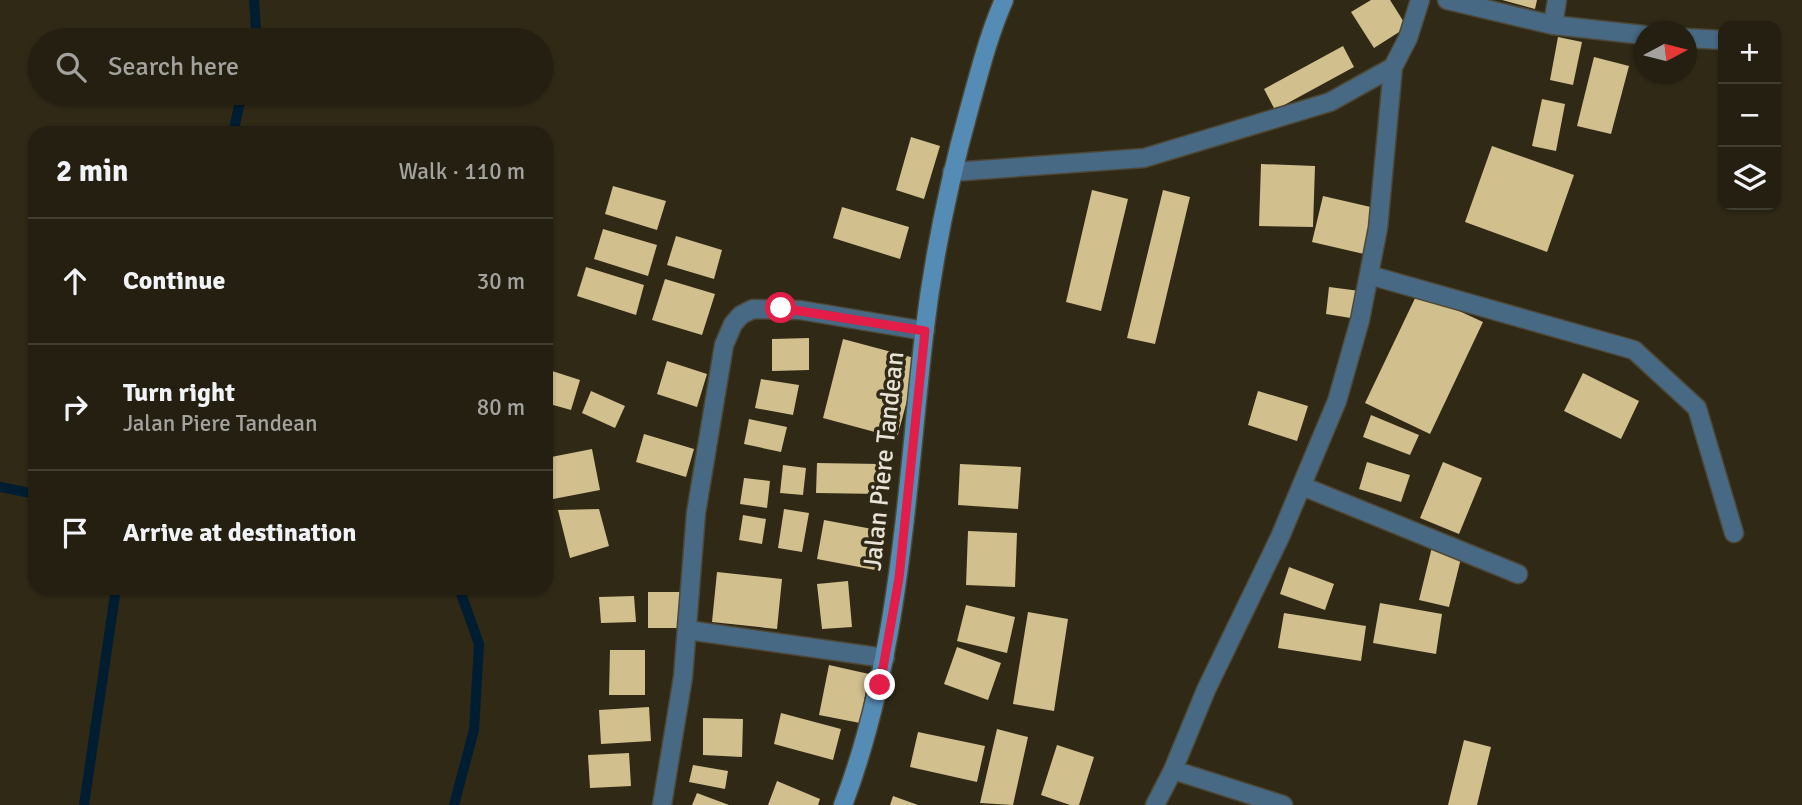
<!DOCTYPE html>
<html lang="en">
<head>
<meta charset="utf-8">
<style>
	body { margin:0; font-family:Signika,sans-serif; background:#2c2719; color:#f1f3f6 }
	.controls { position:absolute; right:21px; top:21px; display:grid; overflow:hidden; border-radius:14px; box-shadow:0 2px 5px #0004 }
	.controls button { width:63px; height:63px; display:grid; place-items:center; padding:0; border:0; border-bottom:2px solid #413d30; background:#241f10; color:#f1f3f6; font:35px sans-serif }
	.compass { position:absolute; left:1634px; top:21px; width:63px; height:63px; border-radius:50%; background:#241f10; box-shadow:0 2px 5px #0004; rotate:83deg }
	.stop { position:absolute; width:21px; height:21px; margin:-16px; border:5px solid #e11d48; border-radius:50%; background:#fff }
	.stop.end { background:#e11d48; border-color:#fff; box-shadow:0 2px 7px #0008 }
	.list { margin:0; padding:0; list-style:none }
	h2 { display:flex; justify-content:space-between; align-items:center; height:91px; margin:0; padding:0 28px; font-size:30px }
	h2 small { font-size:23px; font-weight:400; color:#a3a29f }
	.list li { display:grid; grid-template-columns:46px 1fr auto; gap:21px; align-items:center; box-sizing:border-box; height:126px; padding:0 28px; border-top:2px solid #413d30 }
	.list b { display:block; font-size:26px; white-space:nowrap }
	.list p { margin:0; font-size:23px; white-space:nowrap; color:#a3a29f }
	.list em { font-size:23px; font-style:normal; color:#a3a29f }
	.icon { flex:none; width:38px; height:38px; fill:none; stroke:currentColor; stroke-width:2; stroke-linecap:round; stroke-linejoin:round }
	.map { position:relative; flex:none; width:1802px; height:805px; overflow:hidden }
	.search { position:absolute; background:#241f10; box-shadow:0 2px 5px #0004; left:28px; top:28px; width:525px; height:77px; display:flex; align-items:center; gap:18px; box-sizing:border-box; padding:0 24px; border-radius:38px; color:#a3a29f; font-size:26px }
	.panel { position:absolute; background:#241f10; box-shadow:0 2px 5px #0004; left:28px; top:126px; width:525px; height:469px; border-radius:21px }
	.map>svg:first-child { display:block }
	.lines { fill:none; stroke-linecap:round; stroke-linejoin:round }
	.stream { stroke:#001d32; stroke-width:10 }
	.building { fill:#d1bf8e }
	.street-casing { stroke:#4d4735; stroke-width:21 }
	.secondary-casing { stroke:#4d4735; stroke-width:21 }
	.street { stroke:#476983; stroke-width:18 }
	.secondary { stroke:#558cb6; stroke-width:18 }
	.route { stroke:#e11d48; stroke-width:9 }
	.labels { text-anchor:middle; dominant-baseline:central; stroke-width:7; stroke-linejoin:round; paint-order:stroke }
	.street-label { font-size:26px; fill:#e7e3d7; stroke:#302916 }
</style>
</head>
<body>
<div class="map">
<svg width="1802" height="805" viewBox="0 0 1802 805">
	<rect width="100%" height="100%" fill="#302916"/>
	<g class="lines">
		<path class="stream" d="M 253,40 L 256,29 L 254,0
			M 233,133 L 242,93
			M 0,487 L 35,494
			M 84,805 L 116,588
			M 454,805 L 474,730 L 479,644 L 459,588"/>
	</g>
	<path class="building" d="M 1371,0 L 1390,0 L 1407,27 L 1374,48 L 1351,12 Z
		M 1502,0 L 1537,0 L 1535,9 Z
		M 1558,37 L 1582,42 L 1573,85 L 1550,80 Z
		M 1343,46 L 1354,67 L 1275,110 L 1264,89 Z
		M 1594,57 L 1629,66 L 1611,134 L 1577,126 Z
		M 1542,99 L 1565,104 L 1556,151 L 1532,146 Z
		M 911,137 L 940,146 L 924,199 L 896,190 Z
		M 1492,146 L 1574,175 L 1547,252 L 1465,222 Z
		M 1261,164 L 1315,166 L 1313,227 L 1259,226 Z
		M 613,186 L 666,201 L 657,230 L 605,214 Z
		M 1092,190 L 1128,199 L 1101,311 L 1066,302 Z
		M 1163,190 L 1190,197 L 1155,344 L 1127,338 Z
		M 1323,196 L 1375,208 L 1364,254 L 1312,242 Z
		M 842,207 L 909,227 L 900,259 L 833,238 Z
		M 603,229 L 657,245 L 648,276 L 594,259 Z
		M 676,236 L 722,250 L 714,279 L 667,265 Z
		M 586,267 L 644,285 L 636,315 L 577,296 Z
		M 665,279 L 715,294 L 702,335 L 652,320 Z
		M 1329,287 L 1360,291 L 1357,319 L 1326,314 Z
		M 1418,292 L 1483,322 L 1430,434 L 1365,403 Z
		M 809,338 L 809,370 L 772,371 L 772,339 Z
		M 843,339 L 918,359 L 897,438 L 823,418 Z
		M 667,361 L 707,374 L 697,407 L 657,394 Z
		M 546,369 L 580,380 L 571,410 L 546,403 Z
		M 1583,373 L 1639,401 L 1621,439 L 1564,411 Z
		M 761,379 L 799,385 L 793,415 L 755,408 Z
		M 591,391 L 625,406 L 615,428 L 582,413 Z
		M 1258,391 L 1308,406 L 1297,441 L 1248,425 Z
		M 1371,415 L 1419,435 L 1410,455 L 1363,437 Z
		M 749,419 L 787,427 L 781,452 L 744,444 Z
		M 644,434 L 694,449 L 686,477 L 636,462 Z
		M 592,449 L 600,490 L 548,500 L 546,458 Z
		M 1367,462 L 1410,475 L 1401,502 L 1359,489 Z
		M 1443,462 L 1482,478 L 1459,534 L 1420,518 Z
		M 817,463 L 881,464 L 881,494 L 816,493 Z
		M 960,464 L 1021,467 L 1018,509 L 958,505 Z
		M 783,465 L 806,468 L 803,495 L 780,493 Z
		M 744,478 L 770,481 L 767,508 L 740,504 Z
		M 599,509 L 609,546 L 570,558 L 558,510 Z
		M 784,509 L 809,513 L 802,552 L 778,548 Z
		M 743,515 L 766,519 L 762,544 L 739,540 Z
		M 824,520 L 883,531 L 875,570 L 817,559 Z
		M 968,531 L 1017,533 L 1015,587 L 966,585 Z
		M 1432,547 L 1462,554 L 1449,607 L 1419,600 Z
		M 1289,567 L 1334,584 L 1325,610 L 1280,594 Z
		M 717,572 L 782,579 L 777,629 L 712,622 Z
		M 848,581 L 852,627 L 822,629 L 817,584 Z
		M 648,592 L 682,592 L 682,628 L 648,628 Z
		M 634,596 L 636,622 L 601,623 L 599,597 Z
		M 1380,603 L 1442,614 L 1436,654 L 1373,643 Z
		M 966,605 L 1015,617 L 1007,653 L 957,641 Z
		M 1028,612 L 1068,619 L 1054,711 L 1013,704 Z
		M 1284,613 L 1366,626 L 1361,661 L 1278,648 Z
		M 957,647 L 1001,663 L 988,700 L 944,684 Z
		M 610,650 L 645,650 L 645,695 L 609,695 Z
		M 829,665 L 869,674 L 860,723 L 819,715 Z
		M 649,707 L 651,741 L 601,744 L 599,710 Z
		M 781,713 L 841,729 L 833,760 L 774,744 Z
		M 703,718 L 743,719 L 742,757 L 703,755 Z
		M 997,729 L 1028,737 L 1013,805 L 980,803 Z
		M 918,732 L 985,746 L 977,782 L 910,767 Z
		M 1464,740 L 1491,747 L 1477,805 L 1448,805 Z
		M 1057,745 L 1094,757 L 1079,805 L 1070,805 L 1041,795 Z
		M 629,753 L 631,786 L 590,788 L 588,755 Z
		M 693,765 L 728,771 L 725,789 L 689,782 Z
		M 777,781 L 820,799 L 818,805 L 768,805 Z
		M 697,793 L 729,805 L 692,805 Z
		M 893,796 L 918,805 L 890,805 Z"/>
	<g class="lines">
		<g class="street-casing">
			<path id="street" d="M 1447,0 L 1553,25 L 1644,35
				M 1553,25 L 1557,0
				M 1686,38 L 1723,40
				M 952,172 L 1144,158 L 1330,102 L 1393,67 L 1408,38 L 1420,0
				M 1369,275 L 1634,350 L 1697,408 L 1734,533
				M 1302,486 L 1518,574
				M 687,630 L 885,658
				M 1173,770 L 1283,805
				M 662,805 L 683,677 L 696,513 L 724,345 L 733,324 L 741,315 L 753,309 L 800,310 L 925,331
				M 1155,805 L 1173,770 L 1206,690 L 1280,537 L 1337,401 L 1360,320 L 1378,228 L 1393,67"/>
		</g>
		<g class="secondary-casing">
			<path id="secondary" d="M 843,805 C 900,655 906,493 924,335 C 933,258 949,181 970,106 C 980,70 989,34 1004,0"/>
		</g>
		<use href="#street" class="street"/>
		<use href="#secondary" class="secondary"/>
	</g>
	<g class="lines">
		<path class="route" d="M 781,308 L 925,331 L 899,578 L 880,685"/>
	</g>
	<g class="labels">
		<g class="street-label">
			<text transform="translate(884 461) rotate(-84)">Jalan Piere Tandean</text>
		</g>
	</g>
</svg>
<div class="controls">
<button>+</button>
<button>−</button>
<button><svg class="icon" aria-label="layers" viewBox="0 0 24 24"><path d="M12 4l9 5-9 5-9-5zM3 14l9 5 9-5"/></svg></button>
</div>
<svg class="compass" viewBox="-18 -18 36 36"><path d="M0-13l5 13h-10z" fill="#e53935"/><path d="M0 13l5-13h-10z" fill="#a3a29f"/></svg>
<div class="stop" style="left:781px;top:308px"></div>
<div class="stop end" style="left:880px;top:685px"></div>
<div class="search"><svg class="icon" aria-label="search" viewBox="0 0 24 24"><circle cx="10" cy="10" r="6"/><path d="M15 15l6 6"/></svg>Search here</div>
<section class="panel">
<h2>2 min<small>Walk · 110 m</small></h2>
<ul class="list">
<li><svg class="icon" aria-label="ahead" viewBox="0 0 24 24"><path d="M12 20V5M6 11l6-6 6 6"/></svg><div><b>Continue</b></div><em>30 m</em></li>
<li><svg class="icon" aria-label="right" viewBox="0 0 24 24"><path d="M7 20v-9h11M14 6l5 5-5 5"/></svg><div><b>Turn right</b><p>Jalan Piere Tandean</p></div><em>80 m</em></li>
<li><svg class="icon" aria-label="arrive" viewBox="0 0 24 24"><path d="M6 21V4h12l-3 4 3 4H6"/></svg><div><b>Arrive at destination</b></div></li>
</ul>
</section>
</div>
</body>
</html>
